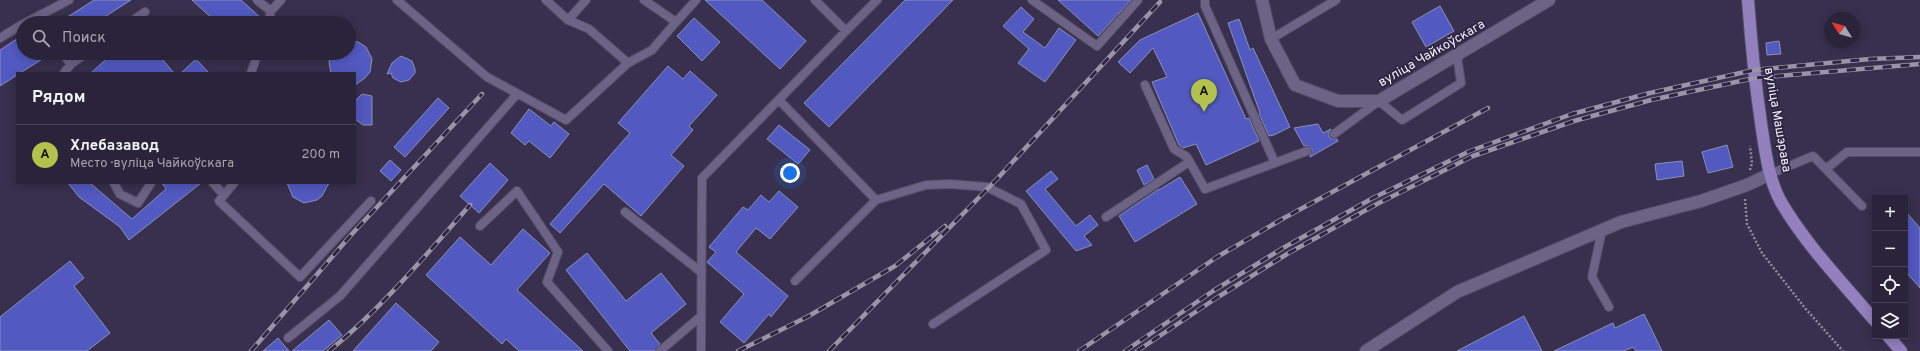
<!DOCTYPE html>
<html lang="ru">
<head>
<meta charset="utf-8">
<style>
	body { margin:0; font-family:Overpass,sans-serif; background:#322c42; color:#f1f3f6 }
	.controls { position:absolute; right:12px; bottom:12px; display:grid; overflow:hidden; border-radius:0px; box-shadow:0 2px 10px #0003 }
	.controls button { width:36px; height:36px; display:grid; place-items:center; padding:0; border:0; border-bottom:1px solid #464154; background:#2a243a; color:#f1f3f6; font:20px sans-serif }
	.compass { position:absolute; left:1824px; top:12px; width:36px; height:36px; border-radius:50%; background:#2a243a; box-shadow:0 2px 10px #0003; rotate:307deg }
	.you { position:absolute; left:790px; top:173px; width:14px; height:14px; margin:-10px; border:3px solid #fff; border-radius:50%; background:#1a73e8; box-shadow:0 0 0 6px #1a73e833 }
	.badge { display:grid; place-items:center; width:26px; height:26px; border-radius:50%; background:#b2c24b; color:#111; font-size:13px; font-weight:700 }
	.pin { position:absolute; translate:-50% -33px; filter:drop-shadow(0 1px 2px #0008) }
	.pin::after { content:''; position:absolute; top:21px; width:14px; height:12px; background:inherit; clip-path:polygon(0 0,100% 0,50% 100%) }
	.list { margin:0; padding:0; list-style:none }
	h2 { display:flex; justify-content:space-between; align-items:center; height:52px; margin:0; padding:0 16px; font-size:17px }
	h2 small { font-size:13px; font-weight:400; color:#a5a4af }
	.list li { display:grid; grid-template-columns:26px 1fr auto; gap:12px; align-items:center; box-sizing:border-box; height:60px; padding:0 16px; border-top:1px solid #464154 }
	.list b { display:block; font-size:15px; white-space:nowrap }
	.list p { margin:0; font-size:13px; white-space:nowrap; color:#a5a4af }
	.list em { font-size:13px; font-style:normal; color:#a5a4af }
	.icon { flex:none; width:22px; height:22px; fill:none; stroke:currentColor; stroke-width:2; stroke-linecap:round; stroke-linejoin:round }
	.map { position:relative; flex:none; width:1920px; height:351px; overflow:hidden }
	.search { position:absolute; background:#2a243a; box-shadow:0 2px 10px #0003; left:16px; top:16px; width:340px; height:44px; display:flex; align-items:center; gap:10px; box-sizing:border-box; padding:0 14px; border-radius:22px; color:#a5a4af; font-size:15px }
	.panel { position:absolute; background:#2a243a; box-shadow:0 2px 10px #0003; left:16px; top:72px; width:340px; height:112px; border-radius:0px }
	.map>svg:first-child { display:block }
	.building { fill:#5259c0; stroke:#8a91b5 }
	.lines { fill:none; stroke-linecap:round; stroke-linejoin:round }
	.lane-casing { stroke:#534b63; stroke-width:10 }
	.street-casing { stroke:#534b63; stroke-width:14 }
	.primary-casing { stroke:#534b63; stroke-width:14 }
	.path { stroke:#928ca2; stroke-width:2.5; stroke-dasharray:2 2; stroke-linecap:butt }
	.lane { stroke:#6c6385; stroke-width:8 }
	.street { stroke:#6c6385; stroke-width:12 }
	.primary { stroke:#9280bf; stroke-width:12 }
	.rail-casing { stroke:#9a94a9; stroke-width:4.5 }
	.rail { stroke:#2e2543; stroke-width:3; stroke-dasharray:9; stroke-linecap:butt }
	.labels { text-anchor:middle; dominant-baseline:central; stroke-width:3.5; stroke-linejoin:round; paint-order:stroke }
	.street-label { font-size:13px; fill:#f4f1fd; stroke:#2e2543 }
</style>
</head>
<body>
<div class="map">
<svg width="1920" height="351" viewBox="0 0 1920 351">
	<rect width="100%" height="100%" fill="#38304e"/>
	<path class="building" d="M 94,0 L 131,0 L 95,23 L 58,23 Z
		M 192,0 L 241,0 L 263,20 L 263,23 L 217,23 Z
		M 705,0 L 762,0 L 806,41 L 780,69 Z
		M 905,0 L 953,0 L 829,127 L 804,103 Z
		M 1058,0 L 1131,0 L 1098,36 Z
		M 1440,6 L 1454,31 L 1426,47 L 1412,22 Z
		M 1021,7 L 1034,19 L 1023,32 L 1045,48 L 1059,28 L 1076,40 L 1045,82 L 1018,63 L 1029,49 L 1003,26 Z
		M 1198,13 L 1246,119 L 1249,118 L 1259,141 L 1206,165 L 1196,144 L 1183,148 L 1179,145 L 1152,82 L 1167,77 L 1153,48 L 1130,73 L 1118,62 L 1140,40 Z
		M 694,18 L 720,42 L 702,61 L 677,36 Z
		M 1239,19 L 1250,50 L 1253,48 L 1290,127 L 1274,135 L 1269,136 L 1259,114 L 1260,113 L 1228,23 Z
		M 23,35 L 23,53 L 52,53 L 20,73 L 17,73 L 17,75 L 0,86 L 0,50 Z
		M 349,39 L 360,43 L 366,47 L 372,59 L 370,72 L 365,78 L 355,85 L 355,73 L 331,73 L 329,63 L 331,53 L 349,53 Z
		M 1779,41 L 1781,54 L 1767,55 L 1766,43 Z
		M 113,53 L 157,53 L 174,73 L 91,73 Z
		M 401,56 L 412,61 L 415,69 L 415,73 L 409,80 L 401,82 L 393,78 L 391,73 L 387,74 L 392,63 Z
		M 196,59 L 209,73 L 181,73 Z
		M 668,66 L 683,79 L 690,71 L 717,95 L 689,126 L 693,130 L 671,155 L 684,166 L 641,216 L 604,184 L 560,233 L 550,224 L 630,133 L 618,123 Z
		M 362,94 L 372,96 L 372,125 L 363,125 L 355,119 L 355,101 Z
		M 438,98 L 449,108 L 405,157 L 394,147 Z
		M 529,109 L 551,126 L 554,122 L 569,134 L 550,158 L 529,141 L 525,145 L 511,133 Z
		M 1318,124 L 1323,133 L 1331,129 L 1329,132 L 1329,137 L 1332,139 L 1337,139 L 1338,141 L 1310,157 L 1312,149 L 1308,146 L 1304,146 L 1294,128 Z
		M 779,125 L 810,150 L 798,164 L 767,139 Z
		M 1727,145 L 1733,167 L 1708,173 L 1702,152 Z
		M 390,160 L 401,170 L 391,181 L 380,171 Z
		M 1682,161 L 1684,176 L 1657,180 L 1655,164 Z
		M 490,163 L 508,180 L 479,213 L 460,196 Z
		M 1147,165 L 1154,179 L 1144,185 L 1137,170 Z
		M 1051,171 L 1058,179 L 1045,189 L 1076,226 L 1090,215 L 1098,225 L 1084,236 L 1092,245 L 1076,251 L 1026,191 Z
		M 1180,177 L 1197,204 L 1135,242 L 1119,216 L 1159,189 L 1159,190 Z
		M 68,183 L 90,183 L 132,219 L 166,189 L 162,183 L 201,183 L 129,240 L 120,227 L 79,197 Z
		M 287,183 L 329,183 L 322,196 L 317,200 L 304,203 L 293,197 Z
		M 779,191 L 798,207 L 770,239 L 756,228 L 736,252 L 788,296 L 771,317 L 769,314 L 744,343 L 720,322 L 744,294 L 707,262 L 716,252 L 709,247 L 743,207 L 748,210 L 761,195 L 769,202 Z
		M 1905,211 L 1920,228 L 1920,288 L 1905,271 Z
		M 523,229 L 550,253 L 517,290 L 583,351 L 519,351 L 506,339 L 502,344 L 426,275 L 460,237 L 491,265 Z
		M 587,253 L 626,301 L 661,273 L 686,304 L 651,333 L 660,344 L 655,351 L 630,351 L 566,270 Z
		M 70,261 L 84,278 L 74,286 L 110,333 L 87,351 L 0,351 L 0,317 Z
		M 396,303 L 439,342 L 431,351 L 353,351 Z
		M 1644,314 L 1662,351 L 1636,351 L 1633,347 L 1624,351 L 1554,351 L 1613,323 L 1615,328 Z
		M 1524,316 L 1542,351 L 1457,351 Z
		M 329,320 L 342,335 L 323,351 L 292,351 Z
		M 278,338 L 289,351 L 263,351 Z"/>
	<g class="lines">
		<g class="lane-casing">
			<path id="lane" d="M 257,0 L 271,11 L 281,0
				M 397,0 L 487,77 L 566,120 L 628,63 L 589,29 L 568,20 L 546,0
				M 815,0 L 846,31 L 877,0
				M 1032,0 L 1097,46 L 1138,0
				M 1205,0 L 1205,6 L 1275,163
				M 568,20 L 586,0
				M 676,22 L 696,0
				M 25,23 L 69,0
				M 129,23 L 145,12
				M 268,23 L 271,11
				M 0,38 L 23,24
				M 1271,39 L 1336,0
				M 62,53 L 71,64 L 64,73
				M 628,63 L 652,50 L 676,22 L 644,0
				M 71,64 L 87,53
				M 251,73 L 258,53
				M 1145,85 L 1174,149 L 1187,157 L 1205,189 L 1307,151
				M 779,100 L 876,200 L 926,185 L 951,184 L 987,187 L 1021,204 L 1046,250 L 933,324
				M 1334,134 L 1379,101 L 1402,120 L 1461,83 L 1457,56
				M 1826,169 L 1847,152 L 1920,152
				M 1770,174 L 1813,156 L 1862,206
				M 114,183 L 120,194 L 138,203 L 151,183
				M 213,183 L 224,195
				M 234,183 L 219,201 L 300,277 L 371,201
				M 625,212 L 701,272
				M 1106,217 L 1189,162
				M 480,226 L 517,191 L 558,252 L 547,282 L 608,351
				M 1602,230 L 1592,277 L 1609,307
				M 795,281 L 876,200
				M 288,338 L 340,296 L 517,94
				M 660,351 L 701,316
				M 701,351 L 702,178 L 846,31"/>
		</g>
		<g class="street-casing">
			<path id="street" d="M 1262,0 L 1271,39 L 1295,85 L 1338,101 L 1379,101 L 1549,0
				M 1366,351 L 1457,292 L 1621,222 L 1701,201 L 1747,185 L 1770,174"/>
		</g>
		<g class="primary-casing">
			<path id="primary" d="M 1748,0 C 1751,41 1755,82 1761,123 C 1765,149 1768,179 1781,202 C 1806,245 1843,283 1875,321
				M 1888,336 L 1901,351"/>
		</g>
		<path class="path" d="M 1750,170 L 1752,163 L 1750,146
			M 1745,199 L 1747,224 L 1762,253 L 1805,308 L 1843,351"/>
		<use href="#lane" class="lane"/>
		<use href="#street" class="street"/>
		<use href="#primary" class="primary"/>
		<g class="rail-casing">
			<path id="rail" d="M 251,351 L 351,235 L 482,94
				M 329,351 C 381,309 425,256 470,205
				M 738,351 L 807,317 L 895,266 L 945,226
				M 829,351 L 997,179 L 1160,2
				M 1079,351 L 1217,257 L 1284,218 L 1488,108
				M 1125,351 L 1213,291 L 1283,248 L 1373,198 L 1470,151 L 1572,114 L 1650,93 L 1754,70 L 1870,59 L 1920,57
				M 1137,351 L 1218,297 L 1287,254 L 1377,204 L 1473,156 L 1574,121 L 1651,100 L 1755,78 L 1920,64"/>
		</g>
		<use href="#rail" class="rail"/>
	</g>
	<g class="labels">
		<g class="street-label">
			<text transform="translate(1432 54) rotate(-30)">вуліца Чайкоўскага</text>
			<text transform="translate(1777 120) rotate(80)">вуліца Машэрава</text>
		</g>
	</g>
</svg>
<div class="controls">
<button>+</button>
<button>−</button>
<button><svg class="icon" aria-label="locate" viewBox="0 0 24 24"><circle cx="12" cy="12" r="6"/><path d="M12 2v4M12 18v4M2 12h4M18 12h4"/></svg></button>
<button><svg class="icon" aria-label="layers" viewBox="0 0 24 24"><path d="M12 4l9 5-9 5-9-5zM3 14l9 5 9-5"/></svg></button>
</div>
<svg class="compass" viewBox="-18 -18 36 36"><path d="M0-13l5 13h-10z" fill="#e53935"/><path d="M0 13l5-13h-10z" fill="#a5a4af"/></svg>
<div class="you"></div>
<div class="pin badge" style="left:1204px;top:112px">A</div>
<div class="search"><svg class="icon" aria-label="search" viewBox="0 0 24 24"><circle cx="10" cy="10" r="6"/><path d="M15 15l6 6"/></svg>Поиск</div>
<section class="panel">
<h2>Рядом<small></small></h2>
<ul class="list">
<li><span class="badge">A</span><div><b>Хлебазавод</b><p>Место · вуліца Чайкоўскага</p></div><em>200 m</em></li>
</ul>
</section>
</div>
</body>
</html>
